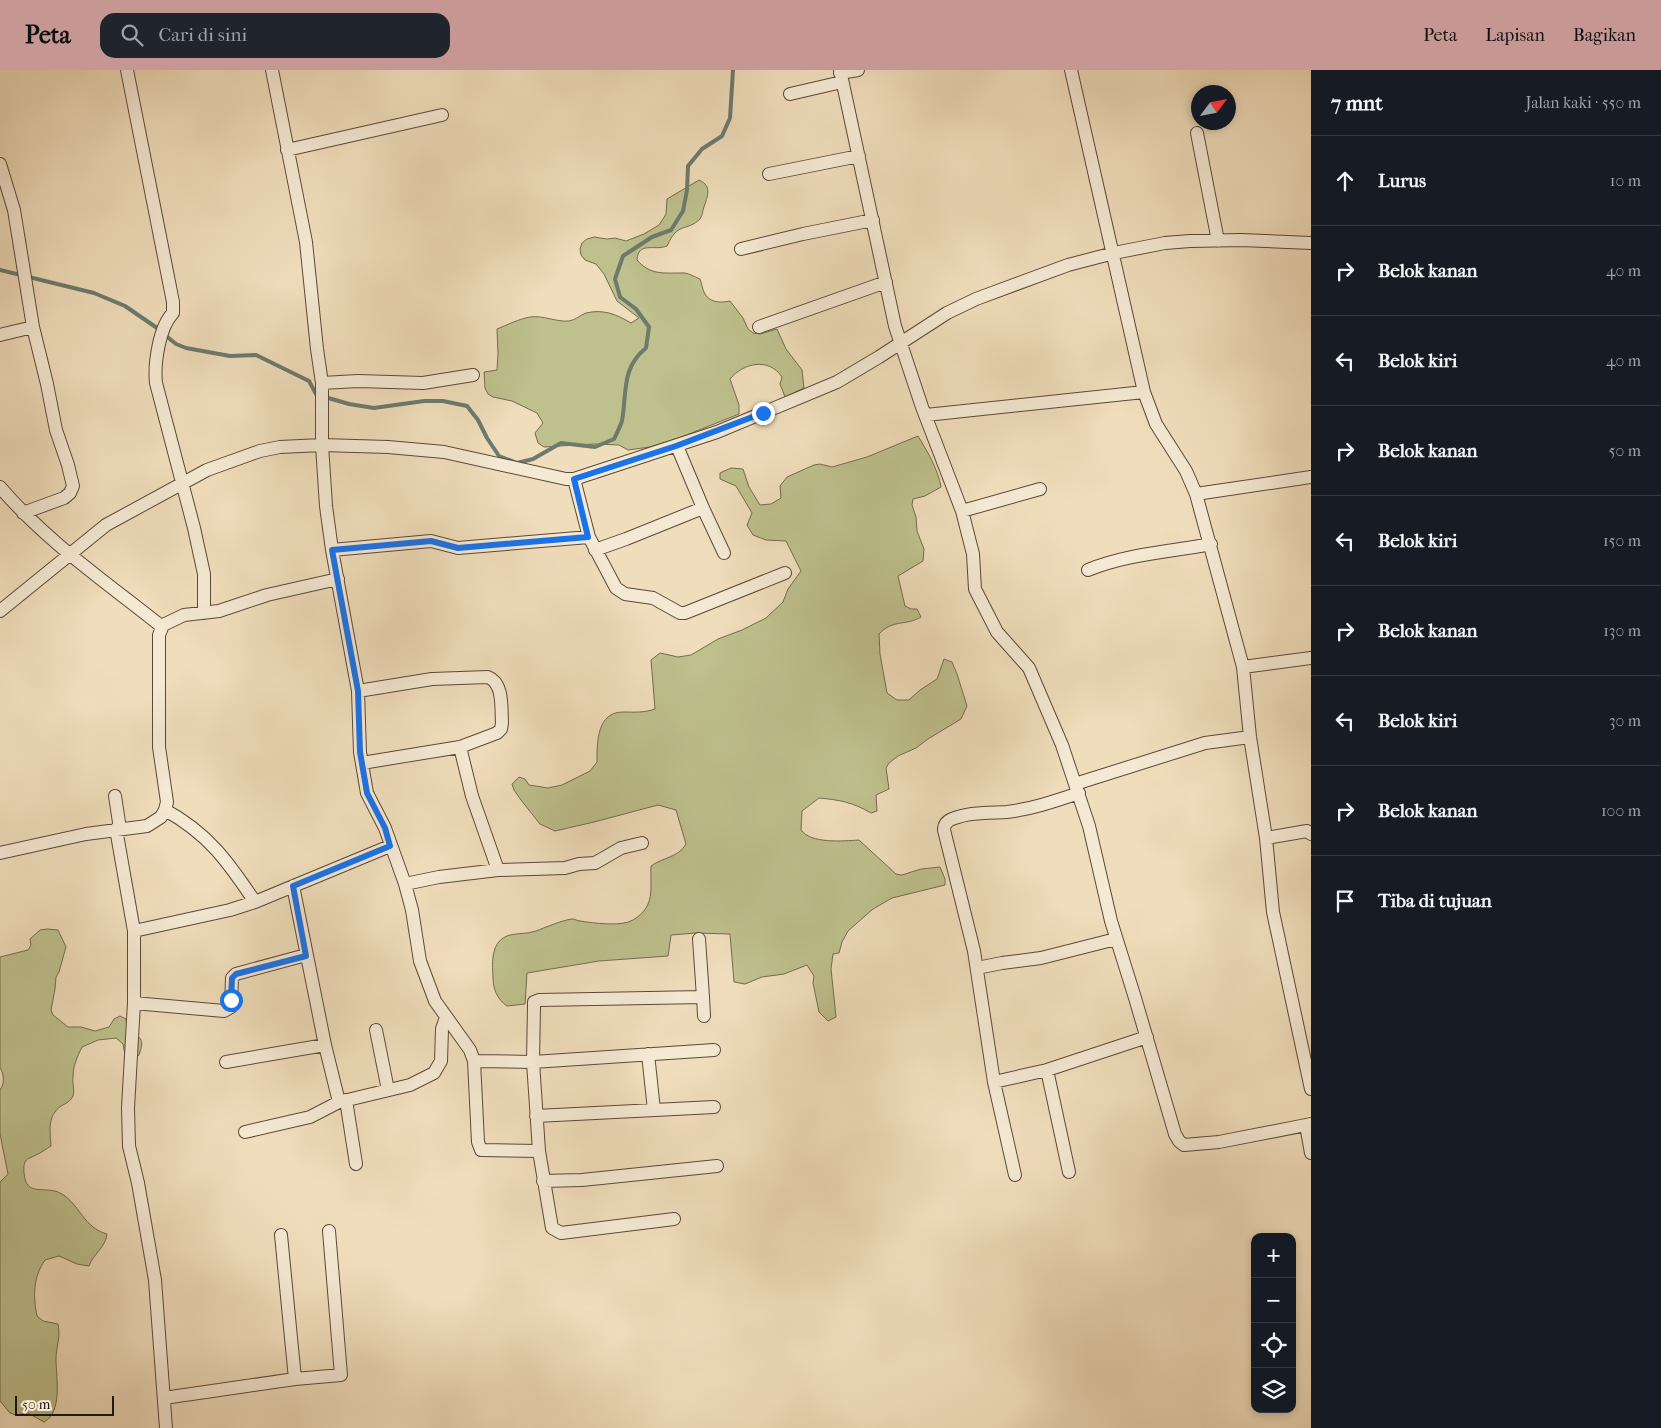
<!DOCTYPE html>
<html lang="id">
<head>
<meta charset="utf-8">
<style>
	body { margin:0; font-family:"IM FELL French Canon",serif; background:#20242c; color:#f1f3f6 }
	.controls { position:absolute; right:15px; bottom:15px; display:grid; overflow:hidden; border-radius:10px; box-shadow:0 2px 8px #0003 }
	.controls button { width:45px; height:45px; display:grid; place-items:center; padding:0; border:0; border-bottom:1px solid #363941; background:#171b24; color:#f1f3f6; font:25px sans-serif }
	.compass { position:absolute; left:1191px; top:15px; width:45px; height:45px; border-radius:50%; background:#171b24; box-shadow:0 2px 8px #0003; rotate:58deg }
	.scale { position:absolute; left:15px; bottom:12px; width:99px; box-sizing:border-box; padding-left:5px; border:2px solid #27180f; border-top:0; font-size:14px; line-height:18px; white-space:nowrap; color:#27180f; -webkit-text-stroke:4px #f5e9d3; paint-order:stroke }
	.stop { position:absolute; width:15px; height:15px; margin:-11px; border:4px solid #1a73e8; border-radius:50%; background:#fff }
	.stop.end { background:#1a73e8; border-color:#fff; box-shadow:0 1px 5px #0008 }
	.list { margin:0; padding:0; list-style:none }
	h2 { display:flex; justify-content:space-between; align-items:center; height:65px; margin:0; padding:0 20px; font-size:21px }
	h2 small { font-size:16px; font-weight:400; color:#9ea1a6 }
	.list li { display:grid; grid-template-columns:32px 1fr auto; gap:15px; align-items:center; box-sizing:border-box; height:90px; padding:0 20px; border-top:1px solid #363941 }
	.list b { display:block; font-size:19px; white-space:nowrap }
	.list em { font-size:16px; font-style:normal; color:#9ea1a6 }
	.icon { flex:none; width:28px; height:28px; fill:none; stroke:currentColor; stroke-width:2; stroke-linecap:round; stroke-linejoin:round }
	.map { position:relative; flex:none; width:1311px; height:1358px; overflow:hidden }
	header { display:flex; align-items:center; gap:30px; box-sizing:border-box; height:70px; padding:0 25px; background:#c59692; color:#111 }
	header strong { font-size:24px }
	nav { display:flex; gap:28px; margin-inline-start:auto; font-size:18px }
	.search { width:350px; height:45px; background:#20242c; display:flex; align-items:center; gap:12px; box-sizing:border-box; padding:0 18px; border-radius:15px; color:#9ea1a6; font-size:19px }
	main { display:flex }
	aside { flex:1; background:#171b24 }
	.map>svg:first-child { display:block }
	.green { fill:#bec08d; stroke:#726c4e }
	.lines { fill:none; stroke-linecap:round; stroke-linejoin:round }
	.stream { stroke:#6d7a6e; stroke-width:4 }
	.minor-casing { stroke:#59493a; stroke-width:14 }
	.minor { stroke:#f5e9d3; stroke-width:12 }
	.route { stroke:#1a73e8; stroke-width:6 }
</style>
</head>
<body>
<header>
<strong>Peta</strong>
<div class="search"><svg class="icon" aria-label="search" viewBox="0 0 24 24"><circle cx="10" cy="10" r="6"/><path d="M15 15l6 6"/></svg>Cari di sini</div>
<nav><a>Peta</a><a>Lapisan</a><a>Bagikan</a></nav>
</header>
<main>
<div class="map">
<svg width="1311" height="1358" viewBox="0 0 1311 1358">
	<rect width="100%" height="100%" fill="#f0ddbb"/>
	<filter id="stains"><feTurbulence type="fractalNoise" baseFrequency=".004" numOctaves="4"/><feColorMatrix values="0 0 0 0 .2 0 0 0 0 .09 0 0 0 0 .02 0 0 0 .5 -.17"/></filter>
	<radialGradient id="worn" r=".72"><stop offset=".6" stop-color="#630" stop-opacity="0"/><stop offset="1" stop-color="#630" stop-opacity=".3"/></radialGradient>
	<path class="green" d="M 699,110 C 713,116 707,127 704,137 C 702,142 703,145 700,149 C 687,162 678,151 667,176 C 655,181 638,171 637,190 C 650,205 663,203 681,203 C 687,202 695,207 700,209 C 702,214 702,218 704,222 C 709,233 720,233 730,231 L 743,248 L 748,259 L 753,263 L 760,264 L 777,259 L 786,279 L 802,300 L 804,318 L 785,327 L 780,314 L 782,307 C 769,287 743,293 730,309 L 739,335 L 739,344 L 679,368 L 650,377 L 628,380 L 619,375 L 594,374 L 544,377 L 538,373 L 535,363 L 543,353 L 537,343 L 512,331 L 493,327 L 488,324 L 485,318 L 484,302 L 497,300 L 498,284 L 497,259 C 507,255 519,249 530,247 C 543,245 555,252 569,251 C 576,250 580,245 586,243 C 603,239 616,244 631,253 L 639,248 L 617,231 L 604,204 L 596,194 L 585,190 L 581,185 L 580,179 L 582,173 L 587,169 L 594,167 L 607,169 L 615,168 L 626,171 L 644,164 L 659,155 L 663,149 L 666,144 L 667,129 Z
		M 918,366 C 927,381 938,399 941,417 L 925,426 L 913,429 L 912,435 L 916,447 L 917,461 L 924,479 L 923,491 L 898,506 L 905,536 L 911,539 L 917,539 L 921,547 C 906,556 893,549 879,564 L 880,584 L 887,623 L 897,630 L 909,630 L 920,620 L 937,609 L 944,589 L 952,592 L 957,604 L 967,636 L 961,649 L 928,669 L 916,678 L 898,686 L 889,693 L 886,698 L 889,719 L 876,725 L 877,741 L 871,743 C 852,732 840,730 819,728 L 802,741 L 801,760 C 811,774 843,771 859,770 L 896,804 L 902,805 L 921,799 L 940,797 L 945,809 L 945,815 L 892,828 L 873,839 L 848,861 L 842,872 L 839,883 L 833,884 L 831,899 L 836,947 L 828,951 L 819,942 L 813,913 L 814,906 L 807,895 L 784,904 L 762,907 L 745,914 L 734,912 L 730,864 L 696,863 L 671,865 L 668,886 L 599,891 L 527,903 L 525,934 L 507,936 C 497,929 493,919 493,907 C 492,891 491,870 510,865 C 519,863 527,864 536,861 C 544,858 565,849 573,849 C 575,849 577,851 580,851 C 593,853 622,857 633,850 C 656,836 650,819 651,796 C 663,787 678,788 686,774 L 676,740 L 658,735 L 594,752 L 555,761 L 540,754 L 521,730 L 514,720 L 512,714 L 519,707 L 525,709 L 529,715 L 548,718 L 562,715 L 590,701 L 597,692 C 597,672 597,642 623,642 C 635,642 644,643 655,639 L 651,590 L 660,583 L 678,587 L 691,585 L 718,569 L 742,560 L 766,548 L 783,532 L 788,519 L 801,501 L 786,471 L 766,470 L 753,465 L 747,455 L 752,443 L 736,416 L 720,409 L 720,403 L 731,398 L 743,399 L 749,417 L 760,435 L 771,434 L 781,428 L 780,416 L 787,407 L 814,395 L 820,394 L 832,397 L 867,387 Z
		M 47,859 L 58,860 L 66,877 L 59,902 L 56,907 L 55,919 L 51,940 L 53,945 L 68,957 L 81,957 L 95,961 L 109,957 L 114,949 L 120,946 L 126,949 L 127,959 C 141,968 145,968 139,985 L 136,988 L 125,985 L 123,974 L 116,968 L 98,970 L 82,977 C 77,987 73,996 73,1007 C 72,1013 75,1021 73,1026 C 71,1031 65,1034 61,1036 C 47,1046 50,1061 51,1076 C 46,1079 42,1082 38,1084 C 27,1090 23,1088 24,1103 C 26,1129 46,1114 62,1124 C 80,1135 84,1158 107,1164 C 106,1177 93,1184 89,1196 L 77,1194 L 59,1186 L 45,1190 C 33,1207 33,1227 37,1246 L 43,1251 L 58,1254 C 61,1268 56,1276 56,1289 C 56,1307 63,1342 44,1352 L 28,1343 L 16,1345 L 10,1343 L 0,1331 L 0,1112 L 8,1104 L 0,1064 L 0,1020 C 5,1013 4,1005 0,997 L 0,887 L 28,880 L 31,875 L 30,869 L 40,860 Z"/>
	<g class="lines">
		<path class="stream" d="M 0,200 L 94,223 L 125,236 L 160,260
			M 165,265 L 176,274 L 186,278 L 230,286 L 256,285 L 309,311 L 316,324 L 319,325
			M 325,327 L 349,334 L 374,338 L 424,331 L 443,331 L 467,336 L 478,350 L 487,368 L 499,386 L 517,393 L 533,389 L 561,373 L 595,377 L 614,369 C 617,363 620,357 622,351 C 627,323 621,298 646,278 L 649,257 L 636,239 L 620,227 L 615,209 L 623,186 L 652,167 L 671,160 L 683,141 L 687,120 L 688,96 L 702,79 L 722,66 L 730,48 L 733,0"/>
		<g class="minor-casing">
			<path id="minor" d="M 127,0 L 173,232 L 173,243 C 159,257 154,294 156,313 L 194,458 L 204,504 L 204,543
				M 272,0 L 306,172 L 317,279 L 322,313 L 322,375 L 326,436 L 332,480 L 358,621 L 360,682 L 367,723 L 385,758 L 405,814 L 412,840 L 420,891 L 435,931 L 470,980 L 474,991 L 533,992 L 714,980
				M 840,0 L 895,256 L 922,337 L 962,441 L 973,484 L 975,519 L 997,562 L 1029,598 L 1062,675 L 1089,756 L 1111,851 L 1135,928 L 1175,1064 L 1179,1071 L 1184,1075 L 1219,1072 L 1311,1054
				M 1071,0 L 1144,322 L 1156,354 L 1186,401 L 1196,424 L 1243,597 L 1250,667 L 1266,768 L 1273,842 L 1311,1019
				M 840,3 L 858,0
				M 790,24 L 842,12
				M 1197,63 L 1218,171
				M 287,80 L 442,45
				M 0,94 L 14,140 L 33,257 L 47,314 L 56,360 L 68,395 L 73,416 L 70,423 L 64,428 L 23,443
				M 769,104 L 859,86
				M 741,179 L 803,164 L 873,150
				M 759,257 L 886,212
				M 0,265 L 33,257
				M 322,313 L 358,311 L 423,313 L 473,305
				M 926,345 L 1144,322
				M 677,376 L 703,438 L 724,483
				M 574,409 L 589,467 L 616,518 L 625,524 L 653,528 L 680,543 L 685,543 L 785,503
				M 0,417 C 46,471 106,512 161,556
				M 1196,424 L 1311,407
				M 962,441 L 1040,419
				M 332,480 L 431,471 L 458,478 L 589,467
				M 595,480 L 626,469 L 703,438
				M 1088,500 C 1127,484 1169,482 1211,474
				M 0,541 L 106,455 L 207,400 L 260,381 L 280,377 L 322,375 L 388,377 L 444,382 L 566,409 L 574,409 L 717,362 L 837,312 L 879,287 L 947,243 L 976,229 L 1068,195 L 1114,183 L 1165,173 L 1190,171 L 1241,170 L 1311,173
				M 1243,597 L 1311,588
				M 358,621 L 432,609 L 488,607 C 504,613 501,639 502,653 L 501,659 L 497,663 L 460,677 L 362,693
				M 1075,714 L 1205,673 L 1250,667
				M 115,726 L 120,759
				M 165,740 C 208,763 229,793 255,832
				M 116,759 L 134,861 L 134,933 L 128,1038 L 129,1076 L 138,1113 L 155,1210 L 166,1358
				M 1266,768 L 1307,761 L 1311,764
				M 0,783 L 86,764 L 147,756 L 161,747 L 165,740 L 167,732 L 159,677 L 159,565 L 163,555 L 184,545 L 219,541 L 267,525 L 338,509
				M 498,800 L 565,798 L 579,794 L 595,793 L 621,778 L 642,773
				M 405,814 L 439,807 L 498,800 L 472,726 L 460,677
				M 293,816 L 325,975 L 339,1032
				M 134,861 L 230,840 L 255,832 L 390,776
				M 977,898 L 1002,893 L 1041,888 L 1116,869
				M 703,927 L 704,946
				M 134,933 L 224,941 L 231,937 L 232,908 L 236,904 L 306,885
				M 376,960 L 388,1020
				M 648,984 L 654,1040
				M 474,991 L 478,1072 L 481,1080 L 539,1081
				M 226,992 L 325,975
				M 1047,1000 L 1069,1102
				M 994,1012 L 1047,1000 L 1147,967
				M 346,1030 L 356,1094
				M 536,1046 L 714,1037
				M 1306,1055 L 1311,1083
				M 245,1062 L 310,1047 L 339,1032 L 410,1015 L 434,1003 L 441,991 L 442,959 L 446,947
				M 1015,1105 L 994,1012 L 974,881 L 944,760 C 944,755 947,751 952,749 C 970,742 989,743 1007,742 C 1032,739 1055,731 1079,723
				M 543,1111 L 582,1110 L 717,1096
				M 674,1149 L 561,1163 L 552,1158 L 539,1081 L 533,992 L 534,936 L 534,932 L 539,930 L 703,927 L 699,869
				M 281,1165 L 295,1309
				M 164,1328 L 295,1309 L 341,1305 L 329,1161"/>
		</g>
		<use href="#minor" class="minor"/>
	</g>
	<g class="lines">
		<path class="route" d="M 231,930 L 232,908 L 236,904 L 306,886 L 293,816 L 390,776 L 385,758 L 367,723 L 360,682 L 358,621 L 332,480 L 431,471 L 458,478 L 588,467 L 574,409 L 676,376 L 763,343"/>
	</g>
	<rect width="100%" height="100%" filter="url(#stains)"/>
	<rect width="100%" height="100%" fill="url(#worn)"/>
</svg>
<div class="controls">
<button>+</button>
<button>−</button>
<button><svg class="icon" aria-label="locate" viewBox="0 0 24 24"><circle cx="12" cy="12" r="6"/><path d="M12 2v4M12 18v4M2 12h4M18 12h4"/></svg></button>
<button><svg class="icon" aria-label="layers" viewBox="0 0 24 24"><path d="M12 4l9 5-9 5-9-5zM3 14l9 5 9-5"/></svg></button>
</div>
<svg class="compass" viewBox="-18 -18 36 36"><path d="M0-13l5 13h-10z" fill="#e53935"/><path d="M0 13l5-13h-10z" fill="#9ea1a6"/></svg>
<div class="scale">50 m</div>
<div class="stop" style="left:231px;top:930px"></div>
<div class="stop end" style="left:763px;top:343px"></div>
</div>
<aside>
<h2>7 mnt<small>Jalan kaki · 550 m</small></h2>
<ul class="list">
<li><svg class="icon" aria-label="ahead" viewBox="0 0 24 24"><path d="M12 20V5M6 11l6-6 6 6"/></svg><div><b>Lurus</b></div><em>10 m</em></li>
<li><svg class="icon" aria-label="right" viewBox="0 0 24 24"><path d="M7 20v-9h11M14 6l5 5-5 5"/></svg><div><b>Belok kanan</b></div><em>40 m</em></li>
<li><svg class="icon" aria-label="left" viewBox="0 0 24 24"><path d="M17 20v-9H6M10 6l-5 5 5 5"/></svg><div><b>Belok kiri</b></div><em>40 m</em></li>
<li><svg class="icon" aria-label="right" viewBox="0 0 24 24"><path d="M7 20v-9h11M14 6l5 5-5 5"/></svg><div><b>Belok kanan</b></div><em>50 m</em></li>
<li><svg class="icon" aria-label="left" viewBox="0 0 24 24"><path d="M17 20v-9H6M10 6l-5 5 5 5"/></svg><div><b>Belok kiri</b></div><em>150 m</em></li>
<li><svg class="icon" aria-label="right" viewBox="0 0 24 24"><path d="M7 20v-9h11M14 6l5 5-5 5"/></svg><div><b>Belok kanan</b></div><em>130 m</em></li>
<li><svg class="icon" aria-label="left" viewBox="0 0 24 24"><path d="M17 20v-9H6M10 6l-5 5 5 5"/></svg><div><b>Belok kiri</b></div><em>30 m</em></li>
<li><svg class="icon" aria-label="right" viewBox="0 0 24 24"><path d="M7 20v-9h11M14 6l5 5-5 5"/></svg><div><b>Belok kanan</b></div><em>100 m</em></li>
<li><svg class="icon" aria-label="arrive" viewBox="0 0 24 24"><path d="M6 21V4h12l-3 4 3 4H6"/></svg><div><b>Tiba di tujuan</b></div></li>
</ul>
</aside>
</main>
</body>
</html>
